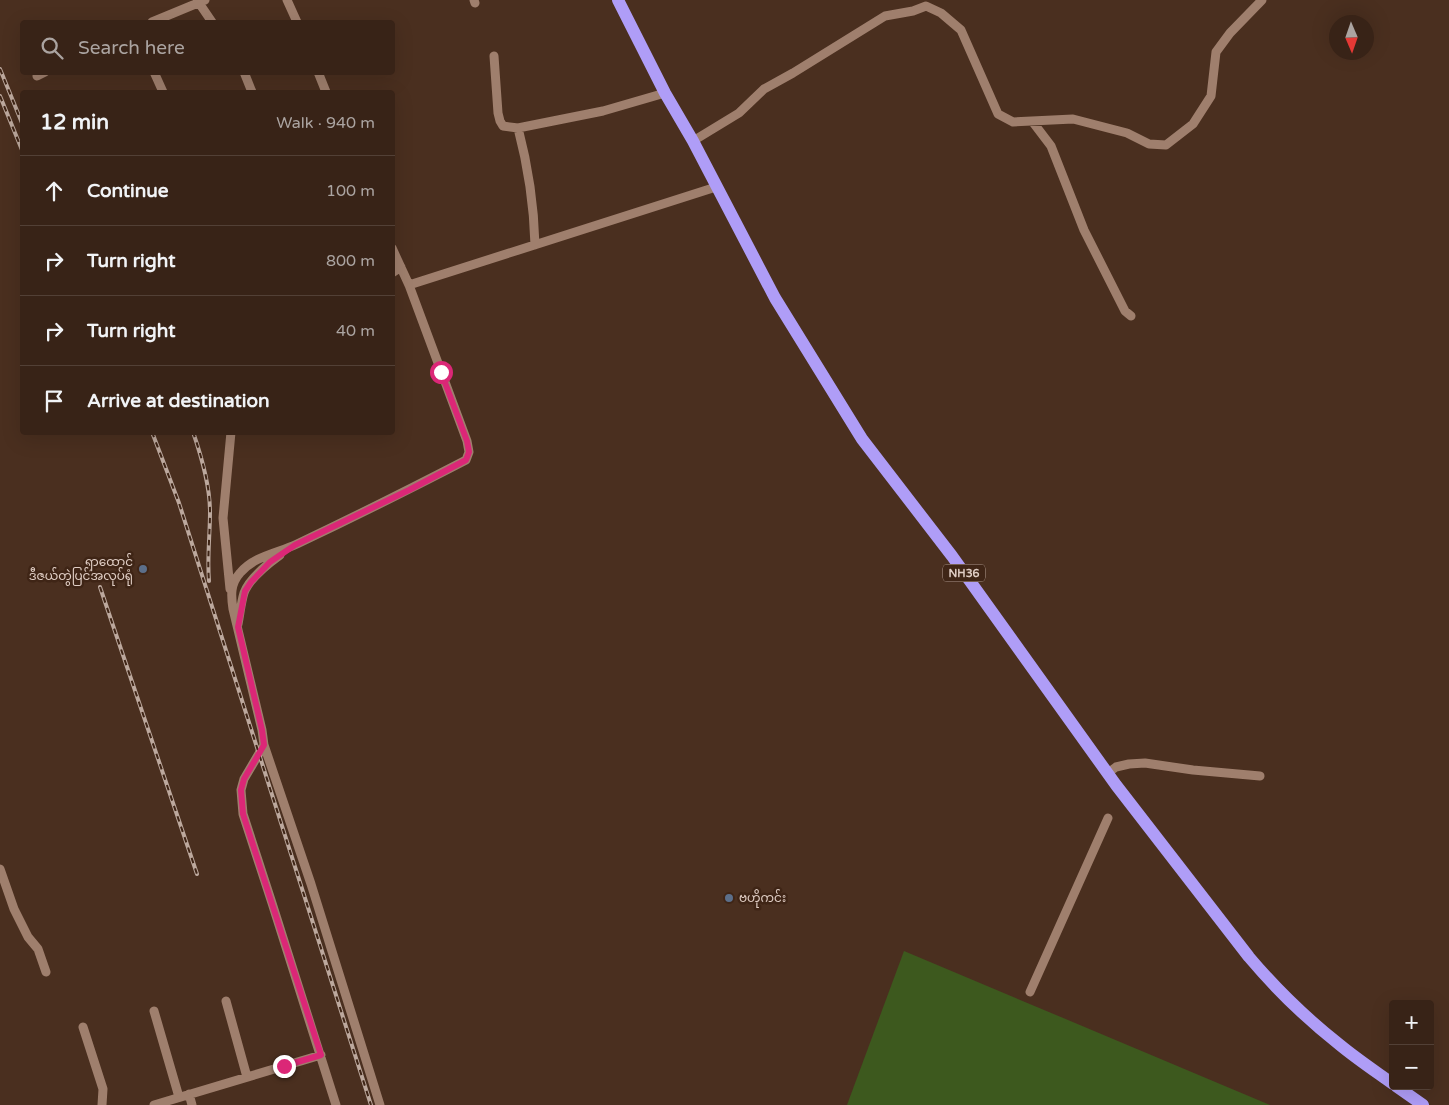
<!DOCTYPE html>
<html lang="en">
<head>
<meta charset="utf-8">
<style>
	body { margin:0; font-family:"Varela Round","Noto Sans Myanmar",sans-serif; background:#3f2b20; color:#f1f3f6 }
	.controls { position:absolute; right:15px; bottom:15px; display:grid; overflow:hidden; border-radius:5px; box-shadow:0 5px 20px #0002 }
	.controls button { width:45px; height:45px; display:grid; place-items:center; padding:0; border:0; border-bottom:1px solid #524036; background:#382317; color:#f1f3f6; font:25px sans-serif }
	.compass { position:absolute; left:1329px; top:15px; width:45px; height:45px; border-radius:50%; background:#382317; box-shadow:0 5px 20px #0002; rotate:178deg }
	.stop { position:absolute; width:15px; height:15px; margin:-11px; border:4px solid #db2777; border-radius:50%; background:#fff }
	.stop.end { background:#db2777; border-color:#fff; box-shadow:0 1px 5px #0008 }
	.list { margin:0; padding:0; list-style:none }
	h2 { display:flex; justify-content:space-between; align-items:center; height:65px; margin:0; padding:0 20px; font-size:21px }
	h2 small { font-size:16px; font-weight:400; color:#aba4a1 }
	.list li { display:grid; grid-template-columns:32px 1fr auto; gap:15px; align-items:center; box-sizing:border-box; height:70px; padding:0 20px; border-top:1px solid #524036 }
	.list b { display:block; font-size:19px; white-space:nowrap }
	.list em { font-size:16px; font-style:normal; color:#aba4a1 }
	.icon { flex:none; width:28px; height:28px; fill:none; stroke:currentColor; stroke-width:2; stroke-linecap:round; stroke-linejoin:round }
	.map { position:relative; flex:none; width:1449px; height:1105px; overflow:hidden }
	.search { position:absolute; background:#382317; box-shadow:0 5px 20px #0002; left:20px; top:20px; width:375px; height:55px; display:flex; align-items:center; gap:12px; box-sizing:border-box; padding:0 18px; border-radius:5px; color:#aba4a1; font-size:19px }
	.panel { position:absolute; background:#382317; box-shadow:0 5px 20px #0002; left:20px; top:90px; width:375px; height:345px; border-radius:5px }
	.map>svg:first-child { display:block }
	.green { fill:#3d591e }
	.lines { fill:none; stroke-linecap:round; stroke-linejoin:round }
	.minor { stroke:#9f7f6d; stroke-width:9 }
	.highway { stroke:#af9df7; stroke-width:12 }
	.rail-casing { stroke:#bca89d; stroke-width:4 }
	.rail { stroke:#3f2516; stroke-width:2; stroke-dasharray:5.5; stroke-linecap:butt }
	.route { stroke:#db2777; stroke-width:6 }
	.service-dot { fill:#5c6f8a; stroke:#3f2516; stroke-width:2 }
	.labels { text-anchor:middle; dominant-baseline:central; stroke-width:5; stroke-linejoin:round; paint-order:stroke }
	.shield { fill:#3f2516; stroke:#b09b90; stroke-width:1 }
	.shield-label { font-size:11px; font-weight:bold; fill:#e0cec5 }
	.poi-label { font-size:12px; fill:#e0cec5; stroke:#3f2516; text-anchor:end }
</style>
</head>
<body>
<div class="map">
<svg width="1449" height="1105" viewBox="0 0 1449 1105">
	<rect width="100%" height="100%" fill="#4a2f1f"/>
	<path class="green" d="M 904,951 L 1270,1105 L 847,1105 Z"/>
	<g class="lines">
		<path class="minor" d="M 197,0 L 212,22
			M 287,0 L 297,22
			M 474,0 L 475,3
			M 152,22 L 205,0
			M 494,56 L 498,113 L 500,121 L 503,126 L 518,128 L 603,111 L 665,93
			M 154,72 L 163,92
			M 244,72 L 252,92
			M 318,72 L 326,92
			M 37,76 L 45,72
			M 1032,121 L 1051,146 L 1084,230 L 1125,311 L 1131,316
			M 518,128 C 528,166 534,206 535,245
			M 693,141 L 739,113 L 764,89 L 793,73 L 885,16 L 913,11 L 926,6 L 941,13 L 961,30 L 998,114 L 1013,122 L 1073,119 L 1127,133 L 1149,144 L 1166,145 L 1193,124 L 1211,96 L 1216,52 L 1230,33 L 1262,0
			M 392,273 L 401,267
			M 409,285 L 716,187
			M 230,589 L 223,518 L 231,432
			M 238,624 C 240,614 241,603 244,593 C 249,579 269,563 280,555
			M 264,745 L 311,884 L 380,1105
			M 1108,773 L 1116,767 L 1129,764 L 1145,763 L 1193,770 L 1260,776
			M 0,869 L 14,909 L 28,937 L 38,949 L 46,972
			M 1030,992 L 1108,818
			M 226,1001 L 247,1077
			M 154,1011 L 179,1097
			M 83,1027 L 103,1089 L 102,1105
			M 189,1094 L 192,1105
			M 154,1105 L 321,1055
			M 336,1105 L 272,903 L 243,814 L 241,790 L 244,779 L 264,745 L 262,730 L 233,609 C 231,596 230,584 240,573 C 254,556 278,553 297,544 C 354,517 410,489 466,460 L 469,452 L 467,441 L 409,285 L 392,248"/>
		<path class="highway" d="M 618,0 L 665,93 L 693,141 L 775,298 L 862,439 L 952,556 L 1116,785 L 1249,957 C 1276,989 1307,1019 1340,1045 C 1357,1059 1375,1071 1393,1084
			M 1396,1086 L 1423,1105"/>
		<g class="rail-casing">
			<path id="rail" d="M 0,69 L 22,123
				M 0,96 L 22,150
				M 152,432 L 179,503 L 371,1105
				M 193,432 C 202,458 210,485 210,512 C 210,535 207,558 209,581
				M 100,587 L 197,874"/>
		</g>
		<use href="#rail" class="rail"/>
	</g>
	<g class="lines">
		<path class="route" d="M 284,1066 L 321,1055 L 243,814 L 241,790 L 244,779 L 264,745 L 262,730 L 238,627 L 245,591 L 251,582 L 270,562 L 295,545 L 409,490 L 466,460 L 469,452 L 467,441 L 441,372"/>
	</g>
	<g class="service-dot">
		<circle cx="143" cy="569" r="5"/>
		<circle cx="729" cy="898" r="5"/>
	</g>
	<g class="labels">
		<rect class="shield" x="943" y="564.5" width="42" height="17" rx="4"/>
		<g class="shield-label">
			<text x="964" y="573">NH36</text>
		</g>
		<g class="poi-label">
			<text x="133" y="562">ရွာထောင်<tspan x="133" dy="14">ဒီဇယ်တွဲပြင်အလုပ်ရုံ</tspan></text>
			<text x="739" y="898" text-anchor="start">ဗဟိုကင်း</text>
		</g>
	</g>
</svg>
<div class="controls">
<button>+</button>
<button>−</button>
</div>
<svg class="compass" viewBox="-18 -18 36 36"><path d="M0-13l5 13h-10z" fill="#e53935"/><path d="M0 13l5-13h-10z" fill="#aba4a1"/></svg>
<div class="stop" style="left:441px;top:372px"></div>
<div class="stop end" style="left:284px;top:1066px"></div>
<div class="search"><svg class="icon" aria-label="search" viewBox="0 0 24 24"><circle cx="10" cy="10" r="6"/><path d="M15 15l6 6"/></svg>Search here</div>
<section class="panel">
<h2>12 min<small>Walk · 940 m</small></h2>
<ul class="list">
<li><svg class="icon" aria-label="ahead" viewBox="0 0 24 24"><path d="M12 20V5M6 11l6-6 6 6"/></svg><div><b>Continue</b></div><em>100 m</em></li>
<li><svg class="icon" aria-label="right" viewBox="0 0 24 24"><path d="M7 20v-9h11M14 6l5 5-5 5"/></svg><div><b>Turn right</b></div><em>800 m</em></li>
<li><svg class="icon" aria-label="right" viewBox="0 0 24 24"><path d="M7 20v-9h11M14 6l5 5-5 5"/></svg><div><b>Turn right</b></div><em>40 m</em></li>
<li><svg class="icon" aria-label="arrive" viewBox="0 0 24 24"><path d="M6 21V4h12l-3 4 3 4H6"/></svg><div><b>Arrive at destination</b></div></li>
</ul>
</section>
</div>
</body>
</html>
